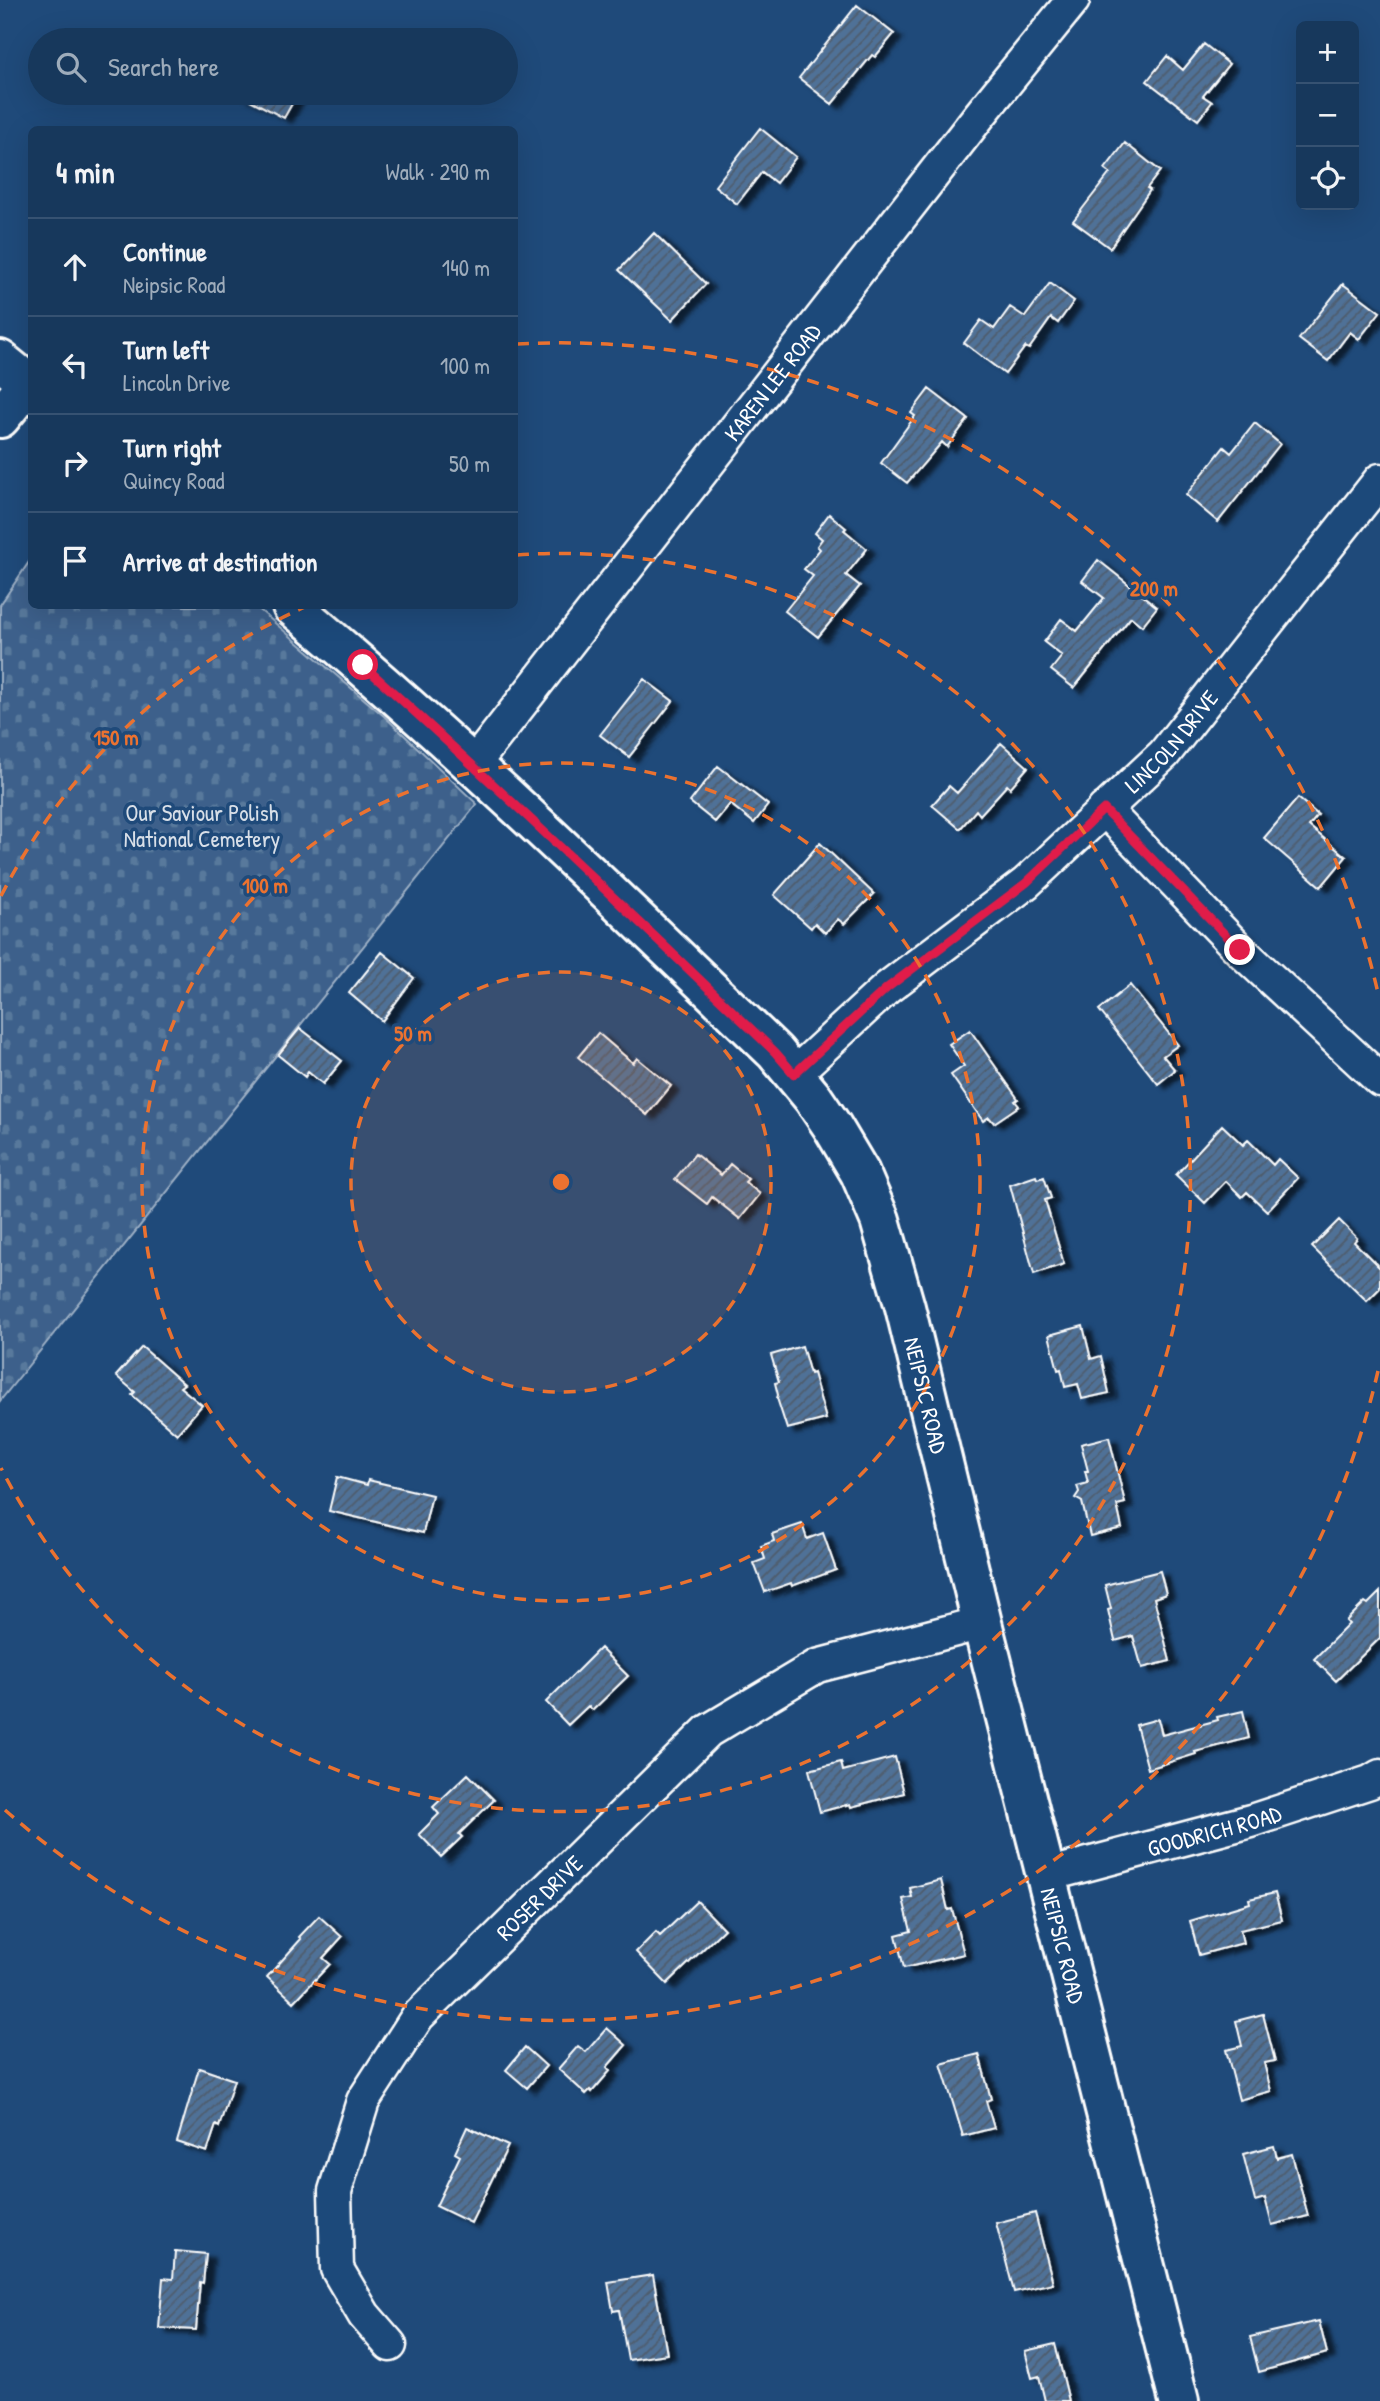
<!DOCTYPE html>
<html lang="en">
<head>
<meta charset="utf-8">
<style>
	body { margin:0; font-family:"Patrick Hand",sans-serif; background:#203f62; color:#f1f3f6 }
	.controls { position:absolute; right:21px; top:21px; display:grid; overflow:hidden; border-radius:10px; box-shadow:0 7px 28px #0002 }
	.controls button { width:63px; height:63px; display:grid; place-items:center; padding:0; border:0; border-bottom:2px solid #365272; background:#17385c; color:#f1f3f6; font:35px sans-serif }
	.stop { position:absolute; width:21px; height:21px; margin:-16px; border:5px solid #e11d48; border-radius:50%; background:#fff }
	.stop.end { background:#e11d48; border-color:#fff; box-shadow:0 2px 7px #0008 }
	.list { margin:0; padding:0; list-style:none }
	h2 { display:flex; justify-content:space-between; align-items:center; height:91px; margin:0; padding:0 28px; font-size:30px }
	h2 small { font-size:23px; font-weight:400; color:#9eacbb }
	.list li { display:grid; grid-template-columns:46px 1fr auto; gap:21px; align-items:center; box-sizing:border-box; height:98px; padding:0 28px; border-top:2px solid #365272 }
	.list b { display:block; font-size:26px; white-space:nowrap }
	.list p { margin:0; font-size:23px; white-space:nowrap; color:#9eacbb }
	.list em { font-size:23px; font-style:normal; color:#9eacbb }
	.icon { flex:none; width:38px; height:38px; fill:none; stroke:currentColor; stroke-width:2; stroke-linecap:round; stroke-linejoin:round }
	.map { position:relative; flex:none; width:1380px; height:2401px; overflow:hidden }
	.search { position:absolute; background:#17385c; box-shadow:0 7px 28px #0002; left:28px; top:28px; width:490px; height:77px; display:flex; align-items:center; gap:18px; box-sizing:border-box; padding:0 24px; border-radius:38px; color:#9eacbb; font-size:26px }
	.panel { position:absolute; background:#17385c; box-shadow:0 7px 28px #0002; left:28px; top:126px; width:490px; height:483px; border-radius:10px }
	.map>svg:first-child { display:block }
	.cemetery { fill:url(#cemetery-stones); stroke:#9eb0c5; stroke-width:2 }
	.building { fill:url(#building-hatch); stroke:#fff; stroke-width:2; filter:url(#shadow) }
	.lines { fill:none; stroke-linecap:round; stroke-linejoin:round }
	.minor-casing { stroke:#fff; stroke-width:37 }
	.tertiary-casing { stroke:#fff; stroke-width:44 }
	.motorway-casing { stroke:#fff; stroke-width:44 }
	.minor { stroke:#1f4a7a; stroke-width:32 }
	.tertiary { stroke:#1f4a7a; stroke-width:38 }
	.motorway { stroke:#1f4a7a; stroke-width:38 }
	.route { stroke:#e11d48; stroke-width:9 }
	.ring { fill:none; stroke:#eb7230; stroke-width:3.5; stroke-dasharray:12 9 }
	.labels { text-anchor:middle; dominant-baseline:central; stroke-width:7; stroke-linejoin:round; paint-order:stroke }
	.street-label { font-size:23px; fill:#fff; stroke:#1f4a7a }
	.park-label { font-size:23px; fill:#d8dfe8; stroke:#1f4a7a }
	.centre { fill:#eb7230; stroke:#1f4a7a; stroke-width:3.5 }
	.ring-label { font-size:21px; text-anchor:middle; font-weight:bold; fill:#eb7230; stroke:#1f4a7a; stroke-width:7; stroke-linejoin:round; paint-order:stroke }
</style>
</head>
<body>
<div class="map">
<svg width="1380" height="2401" viewBox="0 0 1380 2401">
	<defs>
		<pattern id="cemetery-stones" width="16" height="16" patternUnits="userSpaceOnUse" patternTransform="scale(1.75)"><rect width="16" height="16" fill="#3c618b"/><path d="M2 7V4a2 2 0 0 1 4 0v3zM10 15v-3a2 2 0 0 1 4 0v3z" fill="#59799c"/></pattern>
		<pattern id="building-hatch" width="6" height="6" patternUnits="userSpaceOnUse" patternTransform="scale(1.75)"><rect width="6" height="6" fill="#507197"/><path d="M-1 1l2-2M0 6l6-6M5 7l2-2" fill="none" stroke="#4e5b6a"/></pattern>
		<filter id="shadow"><feDropShadow dx="8" dy="4.5" stdDeviation="2" flood-color="#0009"/></filter>
	</defs>
	<rect width="100%" height="100%" fill="#1f4a7a"/>
	<filter id="ink" filterUnits="userSpaceOnUse"><feTurbulence type="fractalNoise" baseFrequency=".0143" numOctaves="2"/><feDisplacementMap in="SourceGraphic" scale="14" xChannelSelector="R" yChannelSelector="G"/><feConvolveMatrix kernelMatrix="1 2 1 2 8 2 1 2 1" color-interpolation-filters="sRGB"/></filter>
	<g filter="url(#ink)">
		<path class="cemetery" d="M 31,559 L 32,606 L 255,606 L 384,716 L 477,804 L 0,1401 L 0,605 Z"/>
		<path class="building" d="M 857,5 L 894,34 L 875,57 L 872,55 L 832,104 L 799,78 Z
			M 1204,44 L 1229,64 L 1203,96 L 1212,102 L 1198,120 L 1147,81 L 1167,56 L 1183,70 Z
			M 237,93 L 298,93 L 284,118 Z
			M 760,128 L 796,157 L 776,183 L 762,172 L 737,204 L 715,186 Z
			M 1125,143 L 1160,171 L 1147,188 L 1150,190 L 1110,248 L 1073,221 L 1110,173 L 1105,169 Z
			M 654,233 L 706,284 L 672,320 L 619,270 Z
			M 1050,283 L 1074,301 L 1058,323 L 1051,318 L 1029,349 L 1025,347 L 1005,374 L 964,343 L 981,320 L 994,329 L 1010,307 L 1025,317 Z
			M 1343,284 L 1380,312 L 1359,339 L 1350,332 L 1328,361 L 1299,339 Z
			M 929,389 L 968,419 L 947,447 L 942,442 L 907,483 L 881,463 L 915,416 L 911,413 Z
			M 1255,423 L 1280,444 L 1218,522 L 1186,495 L 1224,447 L 1231,453 Z
			M 829,514 L 846,528 L 844,530 L 867,549 L 846,575 L 860,586 L 818,637 L 785,611 L 813,576 L 804,569 L 820,549 L 817,546 L 822,539 L 815,533 Z
			M 1098,560 L 1157,607 L 1142,626 L 1131,617 L 1074,688 L 1051,670 L 1062,656 L 1044,642 L 1061,619 L 1077,631 L 1104,598 L 1082,581 Z
			M 644,679 L 673,701 L 629,757 L 600,735 Z
			M 1001,743 L 1028,767 L 1010,788 L 1007,785 L 980,815 L 976,810 L 960,829 L 932,805 L 949,786 L 957,793 Z
			M 718,766 L 768,805 L 754,823 L 730,804 L 715,822 L 690,802 Z
			M 1298,798 L 1318,815 L 1309,826 L 1346,857 L 1321,887 L 1264,838 Z
			M 820,843 L 874,894 L 844,924 L 838,919 L 825,933 L 815,923 L 811,928 L 774,895 Z
			M 382,952 L 414,978 L 382,1021 L 349,993 Z
			M 1130,985 L 1178,1045 L 1163,1056 L 1175,1070 L 1158,1084 L 1099,1010 Z
			M 300,1028 L 342,1061 L 323,1084 L 308,1072 L 305,1077 L 278,1055 Z
			M 970,1030 L 1018,1099 L 1015,1101 L 1019,1106 L 994,1123 L 989,1117 L 983,1121 L 951,1075 L 964,1066 L 949,1044 Z
			M 598,1033 L 633,1063 L 637,1058 L 671,1086 L 647,1115 L 578,1057 Z
			M 1222,1125 L 1243,1145 L 1248,1140 L 1273,1165 L 1278,1159 L 1298,1178 L 1267,1211 L 1247,1192 L 1242,1197 L 1226,1181 L 1205,1203 L 1176,1175 Z
			M 695,1154 L 721,1175 L 730,1164 L 748,1179 L 745,1182 L 760,1194 L 740,1219 L 712,1197 L 707,1204 L 675,1179 Z
			M 1036,1176 L 1037,1179 L 1044,1177 L 1051,1198 L 1045,1200 L 1064,1264 L 1034,1274 L 1010,1185 Z
			M 1339,1220 L 1357,1238 L 1354,1242 L 1380,1268 L 1380,1288 L 1367,1301 L 1312,1247 Z
			M 1083,1326 L 1091,1359 L 1101,1356 L 1109,1393 L 1082,1399 L 1078,1384 L 1065,1387 L 1061,1369 L 1058,1370 L 1049,1335 Z
			M 802,1346 L 810,1374 L 813,1373 L 826,1419 L 787,1429 L 777,1398 L 778,1395 L 775,1383 L 779,1382 L 771,1355 Z
			M 142,1347 L 184,1384 L 180,1387 L 202,1405 L 177,1434 L 132,1395 L 135,1392 L 116,1376 Z
			M 1109,1437 L 1125,1503 L 1117,1505 L 1122,1528 L 1090,1536 L 1082,1502 L 1075,1498 L 1079,1492 L 1077,1486 L 1088,1483 L 1085,1471 L 1088,1471 L 1081,1444 Z
			M 337,1477 L 367,1485 L 368,1480 L 432,1495 L 423,1533 L 329,1511 Z
			M 802,1524 L 807,1539 L 823,1533 L 836,1570 L 792,1586 L 791,1583 L 765,1592 L 754,1563 L 765,1559 L 761,1546 L 774,1541 L 772,1534 Z
			M 1160,1571 L 1166,1594 L 1154,1598 L 1170,1661 L 1142,1668 L 1133,1636 L 1115,1641 L 1108,1610 L 1111,1609 L 1105,1585 Z
			M 1380,1592 L 1380,1638 L 1336,1681 L 1314,1659 L 1349,1624 L 1346,1621 L 1365,1602 L 1368,1604 Z
			M 600,1648 L 628,1676 L 593,1710 L 588,1706 L 568,1725 L 546,1702 Z
			M 1243,1711 L 1249,1738 L 1195,1752 L 1196,1754 L 1148,1769 L 1136,1725 L 1158,1719 L 1162,1735 L 1218,1720 L 1217,1717 Z
			M 895,1757 L 904,1793 L 851,1807 L 850,1804 L 820,1812 L 809,1770 L 841,1762 L 843,1771 Z
			M 468,1774 L 494,1800 L 459,1834 L 462,1837 L 441,1857 L 419,1834 L 439,1814 L 433,1807 Z
			M 941,1880 L 948,1910 L 952,1909 L 964,1954 L 904,1968 L 896,1935 L 911,1931 L 903,1899 L 912,1897 L 910,1888 Z
			M 1275,1893 L 1282,1920 L 1240,1930 L 1243,1943 L 1199,1955 L 1190,1921 L 1250,1903 L 1249,1899 Z
			M 697,1901 L 724,1929 L 667,1984 L 636,1952 L 656,1932 L 660,1936 Z
			M 319,1916 L 342,1937 L 323,1958 L 330,1964 L 294,2002 L 267,1977 L 301,1939 L 299,1937 Z
			M 1263,2014 L 1275,2061 L 1264,2063 L 1271,2091 L 1239,2100 L 1226,2050 L 1242,2046 L 1236,2021 Z
			M 607,2028 L 626,2045 L 607,2067 L 610,2071 L 592,2092 L 590,2090 L 586,2094 L 558,2069 L 578,2046 L 586,2052 Z
			M 525,2047 L 546,2066 L 527,2088 L 506,2070 Z
			M 979,2054 L 991,2099 L 986,2101 L 994,2128 L 963,2136 L 941,2064 Z
			M 199,2068 L 234,2080 L 219,2127 L 216,2125 L 207,2152 L 177,2142 Z
			M 467,2127 L 508,2146 L 471,2223 L 436,2206 L 460,2156 L 455,2153 Z
			M 1274,2146 L 1277,2158 L 1292,2154 L 1308,2216 L 1272,2225 L 1265,2198 L 1255,2201 L 1243,2154 Z
			M 1035,2213 L 1053,2283 L 1014,2292 L 996,2223 Z
			M 175,2251 L 206,2254 L 203,2283 L 200,2282 L 196,2330 L 159,2328 L 163,2278 L 173,2279 Z
			M 653,2275 L 667,2354 L 628,2360 L 619,2310 L 613,2311 L 608,2282 Z
			M 1319,2321 L 1327,2353 L 1259,2372 L 1250,2337 Z
			M 1055,2344 L 1069,2401 L 1045,2401 L 1039,2376 L 1032,2378 L 1025,2351 Z"/>
		<g class="lines">
			<g class="minor-casing">
				<g id="minor">
					<path id="s1" d="M 473,765 L 979,116 L 1073,0"/>
					<path d="M 1104,809 L 1240,950 L 1380,1080"/>
					<path id="s2" d="M 794,1074 L 887,988 L 1026,883 L 1164,754 L 1380,480"/>
					<path id="s3" d="M 1047,1875 L 1251,1821 L 1370,1782 L 1380,1776"/>
					<path id="s4" d="M 390,2345 L 364,2315 L 337,2269 L 335,2191 L 363,2101 L 418,2016 L 708,1731 L 817,1666 L 982,1623"/>
				</g>
			</g>
			<g class="tertiary-casing">
				<g id="tertiary">
					<path d="M 0,360 L 32,386"/>
					<path id="s5" d="M 292,606 C 460,747 617,900 775,1052 L 813,1098 L 832,1126 L 860,1173 L 880,1220 L 905,1307 L 982,1623 L 1179,2401"/>
				</g>
			</g>
			<g class="motorway-casing">
				<path id="motorway" d="M 0,418 L 28,384"/>
			</g>
			<use href="#minor" class="minor"/>
			<use href="#tertiary" class="tertiary"/>
			<use href="#motorway" class="motorway"/>
		</g>
	</g>
	<g class="lines" filter="url(#ink)">
		<path class="route" d="M 363,665 C 503,791 639,921 775,1052 L 794,1074 L 887,988 L 1026,883 L 1104,809 L 1240,950"/>
	</g>
	<circle cx="561" cy="1182" r="210" fill="#eb7230" fill-opacity=".12"/>
	<g class="ring">
		<circle cx="561" cy="1182" r="210"/>
		<circle cx="561" cy="1182" r="419"/>
		<path d="M1 896A629 629 0 0 1 305 607M517 555A629 629 0 1 1 1 1468"/>
		<path d="M1378 1371A839 839 0 0 1 5 1810M517 344A839 839 0 0 1 1378 993"/>
	</g>
	<g class="labels">
		<g class="street-label">
			<text stroke="none"><textPath href="#s1" startOffset="486">KAREN LEE ROAD</textPath></text>
			<text stroke="none"><textPath href="#s2" startOffset="504">LINCOLN DRIVE</textPath></text>
			<text stroke="none"><textPath href="#s5" startOffset="1038">NEIPSIC ROAD</textPath></text>
			<text stroke="none"><textPath href="#s3" startOffset="173">GOODRICH ROAD</textPath></text>
			<text stroke="none"><textPath href="#s4" startOffset="536">ROSER DRIVE</textPath></text>
			<text stroke="none"><textPath href="#s5" startOffset="1605">NEIPSIC ROAD</textPath></text>
		</g>
		<g class="park-label">
			<text x="202" y="812">Our Saviour Polish<tspan x="202" dy="26">National Cemetery</tspan></text>
		</g>
	</g>
	<circle cx="561" cy="1182" r="10" class="centre"/>
	<g class="ring-label">
		<text x="1154" y="596">200 m</text>
		<text x="116" y="745">150 m</text>
		<text x="265" y="893">100 m</text>
		<text x="413" y="1041">50 m</text>
	</g>
</svg>
<div class="controls">
<button>+</button>
<button>−</button>
<button><svg class="icon" aria-label="locate" viewBox="0 0 24 24"><circle cx="12" cy="12" r="6"/><path d="M12 2v4M12 18v4M2 12h4M18 12h4"/></svg></button>
</div>
<div class="stop" style="left:363px;top:665px"></div>
<div class="stop end" style="left:1240px;top:950px"></div>
<div class="search"><svg class="icon" aria-label="search" viewBox="0 0 24 24"><circle cx="10" cy="10" r="6"/><path d="M15 15l6 6"/></svg>Search here</div>
<section class="panel">
<h2>4 min<small>Walk · 290 m</small></h2>
<ul class="list">
<li><svg class="icon" aria-label="ahead" viewBox="0 0 24 24"><path d="M12 20V5M6 11l6-6 6 6"/></svg><div><b>Continue</b><p>Neipsic Road</p></div><em>140 m</em></li>
<li><svg class="icon" aria-label="left" viewBox="0 0 24 24"><path d="M17 20v-9H6M10 6l-5 5 5 5"/></svg><div><b>Turn left</b><p>Lincoln Drive</p></div><em>100 m</em></li>
<li><svg class="icon" aria-label="right" viewBox="0 0 24 24"><path d="M7 20v-9h11M14 6l5 5-5 5"/></svg><div><b>Turn right</b><p>Quincy Road</p></div><em>50 m</em></li>
<li><svg class="icon" aria-label="arrive" viewBox="0 0 24 24"><path d="M6 21V4h12l-3 4 3 4H6"/></svg><div><b>Arrive at destination</b></div></li>
</ul>
</section>
</div>
</body>
</html>
